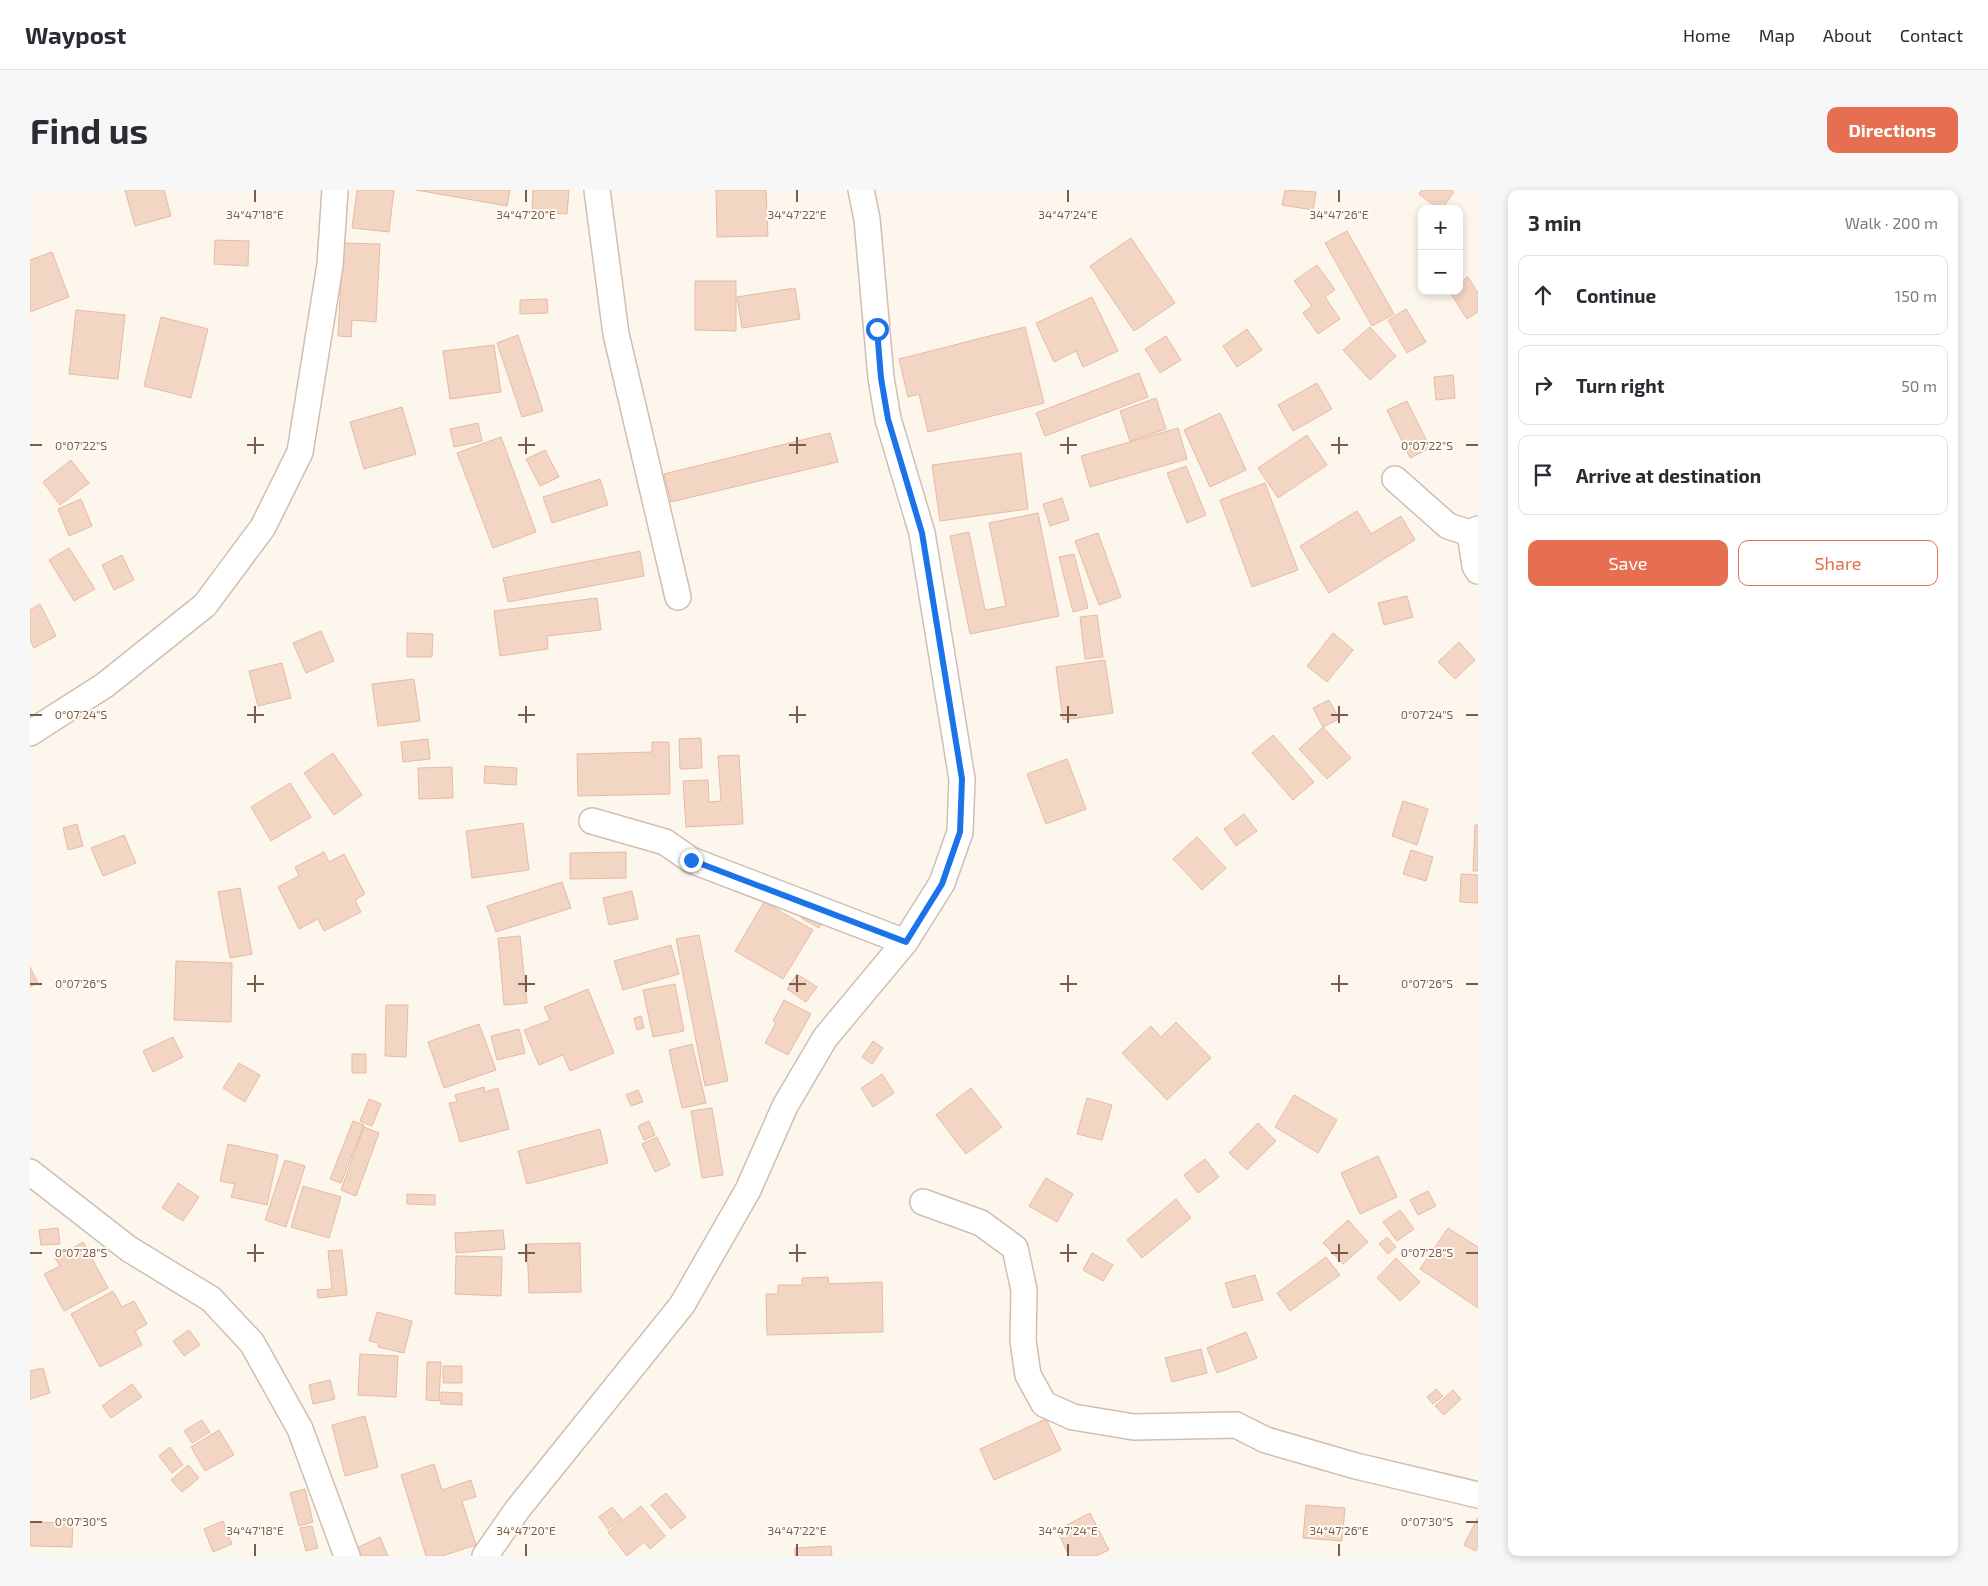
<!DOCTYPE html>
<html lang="en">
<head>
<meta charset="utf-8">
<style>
	body { margin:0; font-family:"Exo 2",sans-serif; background:#f7f7f7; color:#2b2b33 }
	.controls { position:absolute; right:15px; top:15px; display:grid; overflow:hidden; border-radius:10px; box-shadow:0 2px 8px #0003 }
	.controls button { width:45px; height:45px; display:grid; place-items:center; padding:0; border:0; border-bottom:1px solid #e1e1e2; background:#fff; color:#2b2b33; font:25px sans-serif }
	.stop { position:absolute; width:15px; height:15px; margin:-11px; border:4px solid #1a73e8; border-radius:50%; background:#fff }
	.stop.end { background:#1a73e8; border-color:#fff; box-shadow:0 1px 5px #0008 }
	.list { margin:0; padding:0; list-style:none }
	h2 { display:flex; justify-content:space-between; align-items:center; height:65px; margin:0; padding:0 20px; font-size:21px }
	h2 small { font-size:16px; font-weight:400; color:#7c7c81 }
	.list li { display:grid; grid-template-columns:32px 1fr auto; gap:15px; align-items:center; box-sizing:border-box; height:80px; margin:0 10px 10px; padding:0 10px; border:1px solid #e1e1e2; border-radius:10px }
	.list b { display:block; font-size:19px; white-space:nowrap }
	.list em { font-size:16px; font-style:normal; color:#7c7c81 }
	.actions { display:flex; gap:10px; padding:15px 20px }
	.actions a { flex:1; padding:11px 0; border:1px solid #e76f51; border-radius:10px; text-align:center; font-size:18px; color:#e76f51 }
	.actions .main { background:#e76f51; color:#fff }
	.icon { flex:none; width:28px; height:28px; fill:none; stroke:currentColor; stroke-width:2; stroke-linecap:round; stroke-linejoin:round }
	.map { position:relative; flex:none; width:1448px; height:1366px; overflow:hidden; border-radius:10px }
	header { display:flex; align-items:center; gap:30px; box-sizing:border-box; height:70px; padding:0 25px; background:#fff; border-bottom:1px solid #e1e1e2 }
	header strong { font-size:24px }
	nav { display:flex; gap:28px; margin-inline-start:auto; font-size:18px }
	.intro { display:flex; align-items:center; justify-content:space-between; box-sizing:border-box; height:120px; padding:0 30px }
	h1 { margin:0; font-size:35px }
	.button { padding:12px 22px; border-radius:10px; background:#e76f51; color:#fff; font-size:18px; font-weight:700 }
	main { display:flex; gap:30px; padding:0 30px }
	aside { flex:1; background:#fff; border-radius:10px; box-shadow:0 2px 8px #0003 }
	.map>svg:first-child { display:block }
	.building { fill:#f3d5c3; stroke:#e6bba3 }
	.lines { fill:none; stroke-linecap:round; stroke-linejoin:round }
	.street-casing { stroke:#d1beb0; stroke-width:28 }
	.street { stroke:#fff; stroke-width:25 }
	.route { stroke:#1a73e8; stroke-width:6 }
	.ticks { fill:none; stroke:#7a5c4d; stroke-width:2 }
	.ticks-label { font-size:12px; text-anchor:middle; fill:#7a5c4d; stroke:#fffaf3; stroke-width:4; stroke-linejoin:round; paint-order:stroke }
</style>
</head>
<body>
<header>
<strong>Waypost</strong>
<nav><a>Home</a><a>Map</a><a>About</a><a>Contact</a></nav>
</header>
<div class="intro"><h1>Find us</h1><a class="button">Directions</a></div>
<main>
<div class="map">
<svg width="1448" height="1366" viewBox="0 0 1448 1366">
	<rect width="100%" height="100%" fill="#fdf6ec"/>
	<path class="building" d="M 95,0 L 134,0 L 141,26 L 105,36 Z
		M 327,0 L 364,0 L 359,42 L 322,38 Z
		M 386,0 L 480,0 L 477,16 Z
		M 503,0 L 539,0 L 537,24 L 502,22 Z
		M 686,0 L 736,0 L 738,46 L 687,47 Z
		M 1255,0 L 1286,2 L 1283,20 L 1252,15 Z
		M 1392,0 L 1422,0 L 1424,2 L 1412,19 L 1409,19 L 1389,4 Z
		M 1317,41 L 1364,124 L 1342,136 L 1295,53 Z
		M 1101,48 L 1145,113 L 1104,141 L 1060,76 Z
		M 185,50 L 219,51 L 218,76 L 184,74 Z
		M 313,53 L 350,54 L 346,132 L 322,130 L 321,147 L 308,146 Z
		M 22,62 L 39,107 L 0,122 L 0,70 Z
		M 1287,75 L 1305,100 L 1295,107 L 1310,129 L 1288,144 L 1273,123 L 1282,116 L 1264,91 Z
		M 1438,87 L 1448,103 L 1448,122 L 1437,129 L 1419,101 L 1429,101 L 1429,93 Z
		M 665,91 L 706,91 L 706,141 L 665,140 Z
		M 765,98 L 770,129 L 712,138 L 707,107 Z
		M 1062,107 L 1088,161 L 1053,177 L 1046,161 L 1024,172 L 1006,133 Z
		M 517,109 L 518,123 L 490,124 L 490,110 Z
		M 1376,119 L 1396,152 L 1377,163 L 1358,130 Z
		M 46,120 L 95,125 L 88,189 L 39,184 Z
		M 131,127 L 178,139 L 161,208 L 114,196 Z
		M 995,137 L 1014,213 L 898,242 L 889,204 L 878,207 L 869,169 Z
		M 1340,137 L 1366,166 L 1340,190 L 1313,160 Z
		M 1217,139 L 1232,160 L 1207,177 L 1193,156 Z
		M 488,145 L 513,221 L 492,227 L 467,153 Z
		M 1136,146 L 1151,170 L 1130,183 L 1115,159 Z
		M 464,155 L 471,202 L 420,209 L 413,161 Z
		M 1109,183 L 1118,207 L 1015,246 L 1006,223 Z
		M 1423,185 L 1425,208 L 1406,210 L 1404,187 Z
		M 1287,193 L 1302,219 L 1263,241 L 1248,215 Z
		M 1126,208 L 1136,239 L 1100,251 L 1090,221 Z
		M 1377,211 L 1400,258 L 1380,268 L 1357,220 Z
		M 372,217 L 386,264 L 334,279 L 320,232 Z
		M 1190,223 L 1216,280 L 1180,297 L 1154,240 Z
		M 448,233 L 452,251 L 424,257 L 420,239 Z
		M 1148,238 L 1157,269 L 1060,297 L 1051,266 Z
		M 800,243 L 808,272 L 641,312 L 634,284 Z
		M 1277,245 L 1297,275 L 1248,308 L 1228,278 Z
		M 471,247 L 506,342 L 463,358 L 427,263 Z
		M 515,260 L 529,287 L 510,296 L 496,269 Z
		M 991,263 L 998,319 L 910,331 L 902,275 Z
		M 41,270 L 59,293 L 30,315 L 13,292 Z
		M 1156,276 L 1176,325 L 1157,333 L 1137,283 Z
		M 570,289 L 578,315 L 522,333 L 513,307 Z
		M 1235,293 L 1268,380 L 1222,397 L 1190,310 Z
		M 1032,308 L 1039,330 L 1020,336 L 1013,314 Z
		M 51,309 L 62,336 L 39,346 L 28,319 Z
		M 1327,321 L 1341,344 L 1371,326 L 1385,350 L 1299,403 L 1270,356 Z
		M 1008,323 L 1029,426 L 940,444 L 920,346 L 939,342 L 955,420 L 976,416 L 959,333 Z
		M 1068,343 L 1091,407 L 1069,415 L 1045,351 Z
		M 39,358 L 65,399 L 44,411 L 19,370 Z
		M 610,361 L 614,386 L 478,412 L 473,388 Z
		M 1044,364 L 1058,418 L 1043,422 L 1029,367 Z
		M 92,365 L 104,390 L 84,400 L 72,375 Z
		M 1377,406 L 1383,427 L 1354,435 L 1348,413 Z
		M 567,408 L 571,440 L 517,446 L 518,459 L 470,466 L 464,421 Z
		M 10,414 L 26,446 L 4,458 L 0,450 L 0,420 Z
		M 1067,425 L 1073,467 L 1055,469 L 1050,427 Z
		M 291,441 L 304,471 L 276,483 L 263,453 Z
		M 377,443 L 403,444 L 402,467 L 377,467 Z
		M 1303,443 L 1323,460 L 1297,492 L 1277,476 Z
		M 1429,452 L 1445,470 L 1425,489 L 1408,472 Z
		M 1075,470 L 1083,523 L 1033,530 L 1026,477 Z
		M 252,473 L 261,508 L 228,516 L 219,481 Z
		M 384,489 L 390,531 L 348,536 L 342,494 Z
		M 1299,510 L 1309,529 L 1293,537 L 1283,518 Z
		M 1293,537 L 1321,568 L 1297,589 L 1269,559 Z
		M 1243,545 L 1284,592 L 1263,610 L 1222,563 Z
		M 671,548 L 672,578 L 650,579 L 649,549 Z
		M 398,549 L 400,569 L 373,572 L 371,552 Z
		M 622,552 L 639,552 L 640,604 L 548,606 L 547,564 L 622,562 Z
		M 303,563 L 332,605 L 304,625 L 274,583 Z
		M 709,565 L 713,634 L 656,637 L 653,591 L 678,590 L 679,612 L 691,611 L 688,566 Z
		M 1037,569 L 1056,619 L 1016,634 L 997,584 Z
		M 455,576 L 487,578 L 486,595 L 454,593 Z
		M 422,577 L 423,608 L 389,609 L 388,578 Z
		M 260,593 L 281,627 L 241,651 L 221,617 Z
		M 1373,611 L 1398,619 L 1387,655 L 1362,646 Z
		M 1214,624 L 1227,641 L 1206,656 L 1194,639 Z
		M 493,633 L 499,680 L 442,688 L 436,641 Z
		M 47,634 L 53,656 L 38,660 L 33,638 Z
		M 1445,635 L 1448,635 L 1448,681 L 1443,681 Z
		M 94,645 L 106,673 L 73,686 L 61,658 Z
		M 1167,647 L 1196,678 L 1172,700 L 1143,669 Z
		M 1381,660 L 1403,667 L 1396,691 L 1373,684 Z
		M 294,662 L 299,672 L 314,664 L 335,704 L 325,710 L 331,722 L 294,741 L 288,729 L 269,739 L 248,697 L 269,686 L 265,677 Z
		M 596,662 L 596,688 L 540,689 L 540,663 Z
		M 1431,684 L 1448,685 L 1448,713 L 1430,712 Z
		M 532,692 L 541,718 L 466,742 L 457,716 Z
		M 210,698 L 222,764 L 200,768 L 188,702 Z
		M 602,701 L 608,729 L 579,735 L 573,708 Z
		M 734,712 L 783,740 L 753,789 L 705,761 Z
		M 775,721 L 793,731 L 789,738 L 771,728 Z
		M 669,745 L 698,891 L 675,896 L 646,749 Z
		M 490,746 L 497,813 L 474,815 L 468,748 Z
		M 641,755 L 649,784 L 593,800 L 584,771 Z
		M 146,771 L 202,773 L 201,832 L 144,830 Z
		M 0,777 L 8,793 L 0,797 Z
		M 767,784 L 787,797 L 776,812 L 757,799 Z
		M 645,794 L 654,841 L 623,847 L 613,800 Z
		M 558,799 L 584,863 L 540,881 L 533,865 L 509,875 L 494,840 L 520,830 L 514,817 Z
		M 754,810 L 781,824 L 758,865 L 735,853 L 746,833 L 743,831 Z
		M 356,815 L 378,815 L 376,867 L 355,866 Z
		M 611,826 L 614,838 L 607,840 L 604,828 Z
		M 1146,832 L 1181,868 L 1137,910 L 1092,863 L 1121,836 L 1131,847 Z
		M 449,834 L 466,880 L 414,898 L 398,852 Z
		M 489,839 L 495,863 L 467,870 L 461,846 Z
		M 143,847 L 153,867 L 123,882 L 113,861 Z
		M 843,851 L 853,858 L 842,874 L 832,867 Z
		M 662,854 L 676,913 L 652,918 L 639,860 Z
		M 322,864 L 336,864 L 336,883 L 322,883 Z
		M 209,873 L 230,885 L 215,912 L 193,898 Z
		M 852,884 L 864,903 L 843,917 L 831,898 Z
		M 454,897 L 455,902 L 468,898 L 479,939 L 430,952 L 419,913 L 427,912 L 425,905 Z
		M 941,898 L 972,937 L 936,964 L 906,925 Z
		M 608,900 L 613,912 L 601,916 L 596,905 Z
		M 1264,905 L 1307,930 L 1288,963 L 1245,937 Z
		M 1057,908 L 1082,915 L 1072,950 L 1047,944 Z
		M 339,909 L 351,914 L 342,936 L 330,931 Z
		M 682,918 L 693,985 L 672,988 L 661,921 Z
		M 323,931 L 334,935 L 311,993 L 300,989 Z
		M 619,931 L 625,945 L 614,950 L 608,936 Z
		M 1228,933 L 1246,951 L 1217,980 L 1199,963 Z
		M 334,937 L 349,943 L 326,1006 L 311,1000 Z
		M 570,939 L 578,973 L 497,994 L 488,961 Z
		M 627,947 L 640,975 L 625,982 L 612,954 Z
		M 198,954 L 248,965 L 237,1015 L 201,1007 L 205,994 L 190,991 Z
		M 1348,966 L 1367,1007 L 1330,1024 L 1311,983 Z
		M 1175,969 L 1189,987 L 1168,1003 L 1154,985 Z
		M 255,970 L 275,976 L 256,1037 L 235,1030 Z
		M 1016,988 L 1043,1004 L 1027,1032 L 999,1016 Z
		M 148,993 L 169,1007 L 153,1031 L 132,1018 Z
		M 273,996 L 311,1007 L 299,1048 L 261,1037 Z
		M 1398,1001 L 1406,1016 L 1388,1025 L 1380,1010 Z
		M 377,1004 L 405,1005 L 405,1015 L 377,1014 Z
		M 1146,1009 L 1161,1028 L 1112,1068 L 1097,1050 Z
		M 1370,1020 L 1384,1039 L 1367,1051 L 1353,1032 Z
		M 1318,1030 L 1338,1052 L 1313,1074 L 1293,1053 Z
		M 28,1038 L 30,1054 L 11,1055 L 9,1040 Z
		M 1418,1038 L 1448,1057 L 1448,1118 L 1390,1079 Z
		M 473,1040 L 475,1059 L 426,1063 L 425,1043 Z
		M 1357,1047 L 1366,1057 L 1358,1064 L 1349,1054 Z
		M 53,1052 L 78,1098 L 34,1121 L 14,1084 L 30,1076 L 25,1068 Z
		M 550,1053 L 551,1102 L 499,1103 L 497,1054 Z
		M 312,1060 L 317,1105 L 288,1108 L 287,1100 L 302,1099 L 298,1061 Z
		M 1062,1063 L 1083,1075 L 1073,1091 L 1053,1080 Z
		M 426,1066 L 472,1067 L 471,1106 L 425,1104 Z
		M 1296,1067 L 1310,1085 L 1260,1121 L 1247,1103 Z
		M 1366,1068 L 1390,1092 L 1370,1111 L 1347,1088 Z
		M 1225,1085 L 1233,1110 L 1203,1118 L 1195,1093 Z
		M 798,1087 L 799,1094 L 852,1092 L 853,1142 L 737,1145 L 736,1104 L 748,1104 L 748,1095 L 772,1095 L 772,1088 Z
		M 83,1101 L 92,1117 L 104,1111 L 117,1134 L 105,1141 L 112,1155 L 70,1177 L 41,1124 Z
		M 347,1122 L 382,1131 L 374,1163 L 348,1157 L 349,1153 L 339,1151 Z
		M 159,1140 L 170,1155 L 154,1166 L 143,1151 Z
		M 1216,1142 L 1227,1168 L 1187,1183 L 1177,1158 Z
		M 1171,1159 L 1177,1183 L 1142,1192 L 1135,1168 Z
		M 330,1164 L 368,1166 L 366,1207 L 328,1205 Z
		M 397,1172 L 411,1172 L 409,1211 L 396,1210 Z
		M 413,1176 L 432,1176 L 432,1193 L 413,1193 Z
		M 13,1178 L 20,1203 L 0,1209 L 0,1181 Z
		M 300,1190 L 305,1209 L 283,1214 L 279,1195 Z
		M 102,1194 L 112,1207 L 81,1228 L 72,1216 Z
		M 1406,1199 L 1413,1206 L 1403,1214 L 1397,1207 Z
		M 1423,1200 L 1431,1209 L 1414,1225 L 1405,1216 Z
		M 411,1202 L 432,1203 L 432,1215 L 411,1214 Z
		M 335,1226 L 348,1277 L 315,1286 L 302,1235 Z
		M 1016,1229 L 1031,1260 L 964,1290 L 950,1259 Z
		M 172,1230 L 180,1242 L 162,1253 L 154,1241 Z
		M 189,1240 L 204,1265 L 175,1281 L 161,1257 Z
		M 140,1257 L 153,1275 L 142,1283 L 129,1266 Z
		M 404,1274 L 412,1300 L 441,1290 L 446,1307 L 432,1311 L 446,1355 L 412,1366 L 396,1366 L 371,1285 Z
		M 158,1275 L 169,1288 L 152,1302 L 141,1290 Z
		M 275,1299 L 283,1332 L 269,1336 L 260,1303 Z
		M 636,1303 L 656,1327 L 641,1339 L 621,1315 Z
		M 1276,1315 L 1315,1318 L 1312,1351 L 1273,1348 Z
		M 611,1316 L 635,1346 L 620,1359 L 614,1352 L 597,1366 L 578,1342 Z
		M 582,1317 L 592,1329 L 578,1339 L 569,1327 Z
		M 1060,1323 L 1079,1360 L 1066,1366 L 1039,1366 L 1027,1340 Z
		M 1448,1327 L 1448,1362 L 1434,1355 Z
		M 193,1331 L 202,1354 L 183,1362 L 174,1339 Z
		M 0,1332 L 43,1333 L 42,1357 L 0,1356 Z
		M 282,1336 L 288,1358 L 276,1361 L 270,1338 Z
		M 350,1347 L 358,1366 L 325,1366 L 322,1360 Z
		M 801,1356 L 802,1366 L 765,1366 L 765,1358 Z"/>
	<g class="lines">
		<g class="street-casing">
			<path id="street" d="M 567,0 L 586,144 L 648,407
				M 1365,289 L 1418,336 L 1440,343 L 1448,339
				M 1440,343 L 1445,376 L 1448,381
				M 0,543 L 75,495 L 175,415 L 233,337 L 270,262 L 300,75 L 305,0
				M 562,631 L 635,652 L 661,670 L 875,752
				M 0,982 L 99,1059 L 181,1109 L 222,1153 L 270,1239 L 317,1366
				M 893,1012 L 951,1033 L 985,1058 L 994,1100 L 993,1151 L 998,1185 L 1014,1214 L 1043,1227 L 1104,1237 L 1206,1235 L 1236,1250 L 1326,1276 L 1448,1305
				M 455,1366 L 487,1320 L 652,1115 L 718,1000 L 755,916 L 795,848 L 875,752 L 912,693 L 930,642 L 932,589 L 892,343 L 858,229 L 851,188 L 837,29 L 831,0"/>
		</g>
		<use href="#street" class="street"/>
	</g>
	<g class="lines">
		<path class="route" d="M 661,670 L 876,752 L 912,694 L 930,642 L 932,589 L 892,343 L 858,229 L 851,188 L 847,139"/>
	</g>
	<path class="ticks" d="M 225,0 L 225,12M 496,0 L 496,12M 767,0 L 767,12M 1038,0 L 1038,12M 1309,0 L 1309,12M 225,247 L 225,264M 496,247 L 496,264M 767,247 L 767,264M 1038,247 L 1038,264M 1309,247 L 1309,264M 0,255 L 12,255M 217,255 L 234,255M 488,255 L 505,255M 759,255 L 776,255M 1030,255 L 1047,255M 1301,255 L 1318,255M 1436,255 L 1448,255M 225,516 L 225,533M 496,516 L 496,533M 767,516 L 767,533M 1038,516 L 1038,533M 1309,516 L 1309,533M 0,525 L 12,525M 217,525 L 234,525M 488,525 L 505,525M 759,525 L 776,525M 1030,525 L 1047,525M 1301,525 L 1318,525M 1436,525 L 1448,525M 225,785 L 225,802M 496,785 L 496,802M 767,785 L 767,802M 1038,785 L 1038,802M 1309,785 L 1309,802M 0,794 L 12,794M 217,794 L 234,794M 488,794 L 505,794M 759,794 L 776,794M 1030,794 L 1047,794M 1301,794 L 1318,794M 1436,794 L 1448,794M 225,1054 L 225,1072M 496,1054 L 496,1072M 767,1054 L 767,1072M 1038,1054 L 1038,1072M 1309,1054 L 1309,1072M 0,1063 L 12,1063M 217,1063 L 234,1063M 488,1063 L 505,1063M 759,1063 L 776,1063M 1030,1063 L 1047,1063M 1301,1063 L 1318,1063M 1436,1063 L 1448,1063M 0,1332 L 12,1332M 1436,1332 L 1448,1332M 225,1354 L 225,1366M 496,1354 L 496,1366M 767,1354 L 767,1366M 1038,1354 L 1038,1366M 1309,1354 L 1309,1366"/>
	<g class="ticks-label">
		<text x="225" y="29">34°47'18"E</text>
		<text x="496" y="29">34°47'20"E</text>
		<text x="767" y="29">34°47'22"E</text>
		<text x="1038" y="29">34°47'24"E</text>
		<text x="1309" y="29">34°47'26"E</text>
		<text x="51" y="260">0°07'22"S</text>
		<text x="1397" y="260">0°07'22"S</text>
		<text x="51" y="529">0°07'24"S</text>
		<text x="1397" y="529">0°07'24"S</text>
		<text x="51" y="798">0°07'26"S</text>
		<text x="1397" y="798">0°07'26"S</text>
		<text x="51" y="1067">0°07'28"S</text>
		<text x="1397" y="1067">0°07'28"S</text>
		<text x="51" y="1336">0°07'30"S</text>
		<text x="1397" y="1336">0°07'30"S</text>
		<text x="225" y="1345">34°47'18"E</text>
		<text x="496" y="1345">34°47'20"E</text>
		<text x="767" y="1345">34°47'22"E</text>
		<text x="1038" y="1345">34°47'24"E</text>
		<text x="1309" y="1345">34°47'26"E</text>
	</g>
</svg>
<div class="controls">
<button>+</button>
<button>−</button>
</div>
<div class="stop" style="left:847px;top:139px"></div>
<div class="stop end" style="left:661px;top:670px"></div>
</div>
<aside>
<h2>3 min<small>Walk · 200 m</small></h2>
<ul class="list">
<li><svg class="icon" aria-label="ahead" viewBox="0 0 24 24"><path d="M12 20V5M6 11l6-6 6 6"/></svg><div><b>Continue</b></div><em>150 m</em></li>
<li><svg class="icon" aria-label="right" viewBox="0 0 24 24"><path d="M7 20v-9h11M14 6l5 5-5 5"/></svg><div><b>Turn right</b></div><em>50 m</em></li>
<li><svg class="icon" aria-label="arrive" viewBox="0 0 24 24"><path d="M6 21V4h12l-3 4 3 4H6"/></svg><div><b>Arrive at destination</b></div></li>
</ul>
<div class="actions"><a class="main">Save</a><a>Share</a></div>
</aside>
</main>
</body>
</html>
